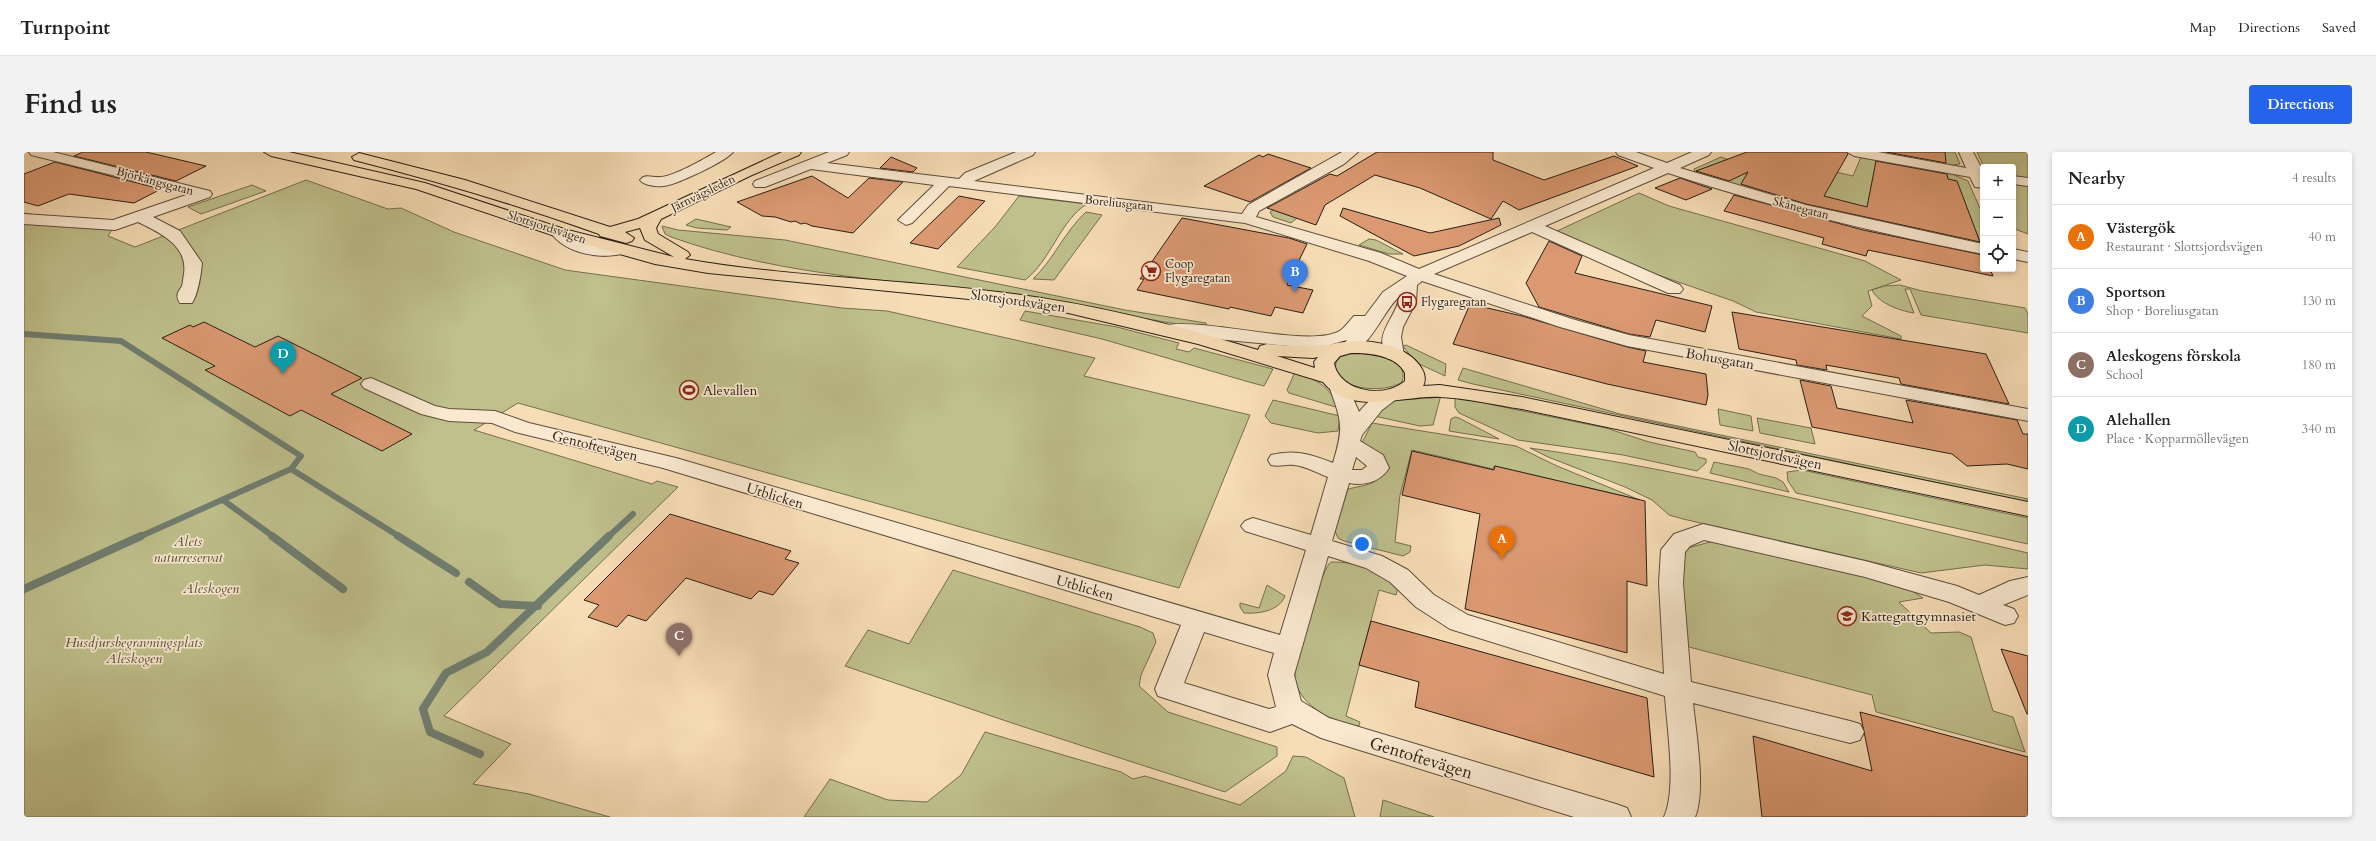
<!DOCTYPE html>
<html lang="en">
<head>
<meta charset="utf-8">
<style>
	body { margin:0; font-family:Cardo,serif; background:#f2f2f2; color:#222 }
	.controls { position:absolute; right:12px; top:12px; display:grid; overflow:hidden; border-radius:4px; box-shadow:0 2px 6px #0003 }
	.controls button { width:36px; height:36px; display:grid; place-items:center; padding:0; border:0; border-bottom:1px solid #e0e0e0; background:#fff; color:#222; font:20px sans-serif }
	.you { position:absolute; left:1338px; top:392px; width:14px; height:14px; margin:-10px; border:3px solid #fff; border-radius:50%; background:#1a73e8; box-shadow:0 0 0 6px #1a73e833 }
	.badge { display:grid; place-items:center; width:26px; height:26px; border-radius:50%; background:#2563eb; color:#fff; font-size:13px; font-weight:700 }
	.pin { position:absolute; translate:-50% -33px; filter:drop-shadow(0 1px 2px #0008) }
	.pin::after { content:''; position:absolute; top:21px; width:14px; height:12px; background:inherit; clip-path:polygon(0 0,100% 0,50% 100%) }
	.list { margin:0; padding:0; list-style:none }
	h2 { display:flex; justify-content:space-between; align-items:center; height:52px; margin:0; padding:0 16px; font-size:17px }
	h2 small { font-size:13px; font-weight:400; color:#767676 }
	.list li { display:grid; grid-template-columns:26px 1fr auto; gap:12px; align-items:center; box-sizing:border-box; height:64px; padding:0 16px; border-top:1px solid #e0e0e0 }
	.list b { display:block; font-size:15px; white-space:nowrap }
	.list p { margin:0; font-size:13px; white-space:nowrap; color:#767676 }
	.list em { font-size:13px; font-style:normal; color:#767676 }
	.icon { flex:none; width:22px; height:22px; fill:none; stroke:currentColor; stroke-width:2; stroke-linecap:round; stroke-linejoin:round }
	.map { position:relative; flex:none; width:2004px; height:665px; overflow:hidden; border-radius:4px }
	header { display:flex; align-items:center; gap:24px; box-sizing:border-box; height:56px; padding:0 20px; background:#fff; border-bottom:1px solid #e0e0e0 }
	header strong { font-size:19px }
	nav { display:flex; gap:22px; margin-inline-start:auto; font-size:14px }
	.intro { display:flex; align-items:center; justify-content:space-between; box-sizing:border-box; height:96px; padding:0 24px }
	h1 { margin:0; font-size:28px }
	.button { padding:10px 18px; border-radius:4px; background:#2563eb; color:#fff; font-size:14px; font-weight:700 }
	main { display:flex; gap:24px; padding:0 24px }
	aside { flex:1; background:#fff; border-radius:4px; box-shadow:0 2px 6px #0003 }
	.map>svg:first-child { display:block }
	.green { fill:#bfc08c; stroke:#746f50 }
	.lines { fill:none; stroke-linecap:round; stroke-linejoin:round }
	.stream-far1 { stroke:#6f7d70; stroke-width:6 }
	.stream { stroke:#6f7d70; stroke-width:8 }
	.building { fill:#db9972; stroke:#291e15 }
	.minor-casing { stroke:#5c4e3d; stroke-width:2 }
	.major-casing { stroke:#291e15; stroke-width:2 }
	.minor { fill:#fae9d0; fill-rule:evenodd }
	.major { fill:#f7ddb6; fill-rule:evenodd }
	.labels { text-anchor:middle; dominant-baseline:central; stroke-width:3.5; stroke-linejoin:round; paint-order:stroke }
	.far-street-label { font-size:12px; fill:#291e15; stroke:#fae9d0 }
	.far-poi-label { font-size:12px; fill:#291e15; stroke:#fae9d0; text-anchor:start }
	.street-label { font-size:14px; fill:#291e15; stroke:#fae9d0 }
	.poi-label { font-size:14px; fill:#291e15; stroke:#fae9d0; text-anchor:start }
	.park-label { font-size:14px; font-style:italic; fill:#564f39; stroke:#fae9d0 }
	.near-street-label { font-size:17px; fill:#291e15; stroke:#fae9d0 }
</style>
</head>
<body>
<header>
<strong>Turnpoint</strong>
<nav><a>Map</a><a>Directions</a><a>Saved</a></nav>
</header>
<div class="intro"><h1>Find us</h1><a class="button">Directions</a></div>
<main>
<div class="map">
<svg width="2004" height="665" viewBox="0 0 2004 665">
	<rect width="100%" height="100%" fill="#f7ddb6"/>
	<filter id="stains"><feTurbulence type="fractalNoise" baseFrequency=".005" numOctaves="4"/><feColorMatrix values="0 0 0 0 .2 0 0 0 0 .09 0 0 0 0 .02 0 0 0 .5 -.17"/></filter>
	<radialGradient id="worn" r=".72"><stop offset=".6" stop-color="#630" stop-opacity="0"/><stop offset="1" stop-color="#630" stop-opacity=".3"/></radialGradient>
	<path class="green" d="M 1845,0 L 1931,0 L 1936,12 L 1923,14 Z
		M 1953,0 L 2004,0 L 2004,27 L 1989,25 L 1989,15 L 1960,15 Z
		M 1697,5 L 1734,18 L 1775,11 L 1829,24 L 1837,5 L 1928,22 L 1944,29 L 1959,63 L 1959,92 L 1775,52 L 1785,37 L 1770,33 L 1759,48 L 1671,20 L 1670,17 Z
		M 282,28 L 364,57 L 377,56 L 430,80 L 541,118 L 818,156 L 863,159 L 1071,206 L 1060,224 L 1226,263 L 1155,436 L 494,251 L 450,278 L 628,332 L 633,329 L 654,335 L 420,564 L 487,592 L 449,632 L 505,642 L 586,665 L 0,665 L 0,61 L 23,65 L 94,68 L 84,84 L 111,95 Z
		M 1989,32 L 2004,34 L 2004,82 L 1991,77 L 1989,73 Z
		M 228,33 L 242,39 L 177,62 L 164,55 Z
		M 1615,41 L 1645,54 L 1841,109 L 1877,128 L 1844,139 L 1848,154 L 1838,164 L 1877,184 L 1877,187 L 1732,160 L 1709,149 L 1614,116 L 1533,79 Z
		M 995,44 L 1063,52 C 1037,67 1026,110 1001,128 L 933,115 L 971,75 Z
		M 1256,54 L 1278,62 L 1267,71 L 1249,65 L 1246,60 Z
		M 1062,60 L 1078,63 L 1030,128 L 1009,127 C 1030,107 1041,79 1062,60 Z
		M 672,67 L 707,75 L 703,78 L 673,76 L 662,73 Z
		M 638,74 L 654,78 L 761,88 L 1101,158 L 1182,171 L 1183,176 C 1123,170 1065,152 1004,145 C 885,129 762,126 647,85 L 641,82 Z
		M 1345,87 L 1352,88 L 1379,102 L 1365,102 L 1335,93 Z
		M 1876,133 L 1898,139 L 2001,156 L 2004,162 L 2004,181 L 1897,163 L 1886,137 L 1881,137 L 1890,161 C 1876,159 1854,151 1848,138 L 1860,134 Z
		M 1001,159 L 1093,175 L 1155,191 L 1152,197 L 1165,200 L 1170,196 L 1249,217 L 1240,234 L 1225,230 L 1078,187 L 996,168 Z
		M 1382,193 L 1422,212 L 1421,224 L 1391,210 L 1379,194 Z
		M 1332,200 C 1348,200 1386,206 1378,230 C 1361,242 1306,239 1312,210 L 1316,205 Z
		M 1439,216 L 1596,262 L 2004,347 L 2004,350 L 1449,232 L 1434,228 Z
		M 1271,220 C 1295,229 1304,233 1315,256 L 1265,241 L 1263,238 Z
		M 1417,243 L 1409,273 L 1396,274 L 1350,264 L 1371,247 Z
		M 1431,245 L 1582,276 L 1625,290 L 1671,300 L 1674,305 L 1682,307 L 1682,311 L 1673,319 L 1599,303 L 1494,288 L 1435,261 L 1431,255 Z
		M 1249,248 L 1316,264 L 1314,279 L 1294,281 L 1247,271 L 1241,264 Z
		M 1694,257 L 1727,264 L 1729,279 L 1696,273 Z
		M 1431,265 L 1435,266 L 1475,287 L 1425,279 L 1427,267 Z
		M 1733,266 L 1787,276 L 1791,292 L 1736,281 Z
		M 1348,271 L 1492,294 L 1533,314 L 1616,348 L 1557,334 L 1530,331 L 1530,328 L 1470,314 L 1469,317 L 1388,298 L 1376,343 L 1371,390 L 1387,394 L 1386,400 L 1379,404 L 1320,389 L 1314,386 L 1311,379 L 1324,337 C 1340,333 1358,333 1361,314 L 1338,291 Z
		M 1506,296 C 1674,320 1839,363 2004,401 L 2004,417 L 1961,413 L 1897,421 L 1659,367 L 1645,363 L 1628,348 L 1601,335 L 1524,305 Z
		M 1690,310 L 1725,317 L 1735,322 L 1752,326 L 1759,330 L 1765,340 L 1686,321 Z
		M 1778,318 L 2004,366 L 2004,392 L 1772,341 L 1764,329 L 1763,320 Z
		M 1697,387 L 1882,435 L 1899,446 L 1875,450 L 1907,481 L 1935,480 L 1947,485 L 1969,559 L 1989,565 L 2001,600 L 1852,560 L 1848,543 L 1661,494 L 1653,415 L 1660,397 Z
		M 1307,410 C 1329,409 1355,418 1375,430 L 1372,443 L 1355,438 L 1322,564 L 1336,570 L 1335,574 C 1310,571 1277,555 1271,528 C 1268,516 1298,414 1307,410 Z
		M 929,418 L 1116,475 L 1129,481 L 1132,490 L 1117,523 L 1115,534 L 1144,560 L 1253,595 L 1253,604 L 1201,640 L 991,572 L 821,514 L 844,478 L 885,492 Z
		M 1243,433 L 1261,444 C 1255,459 1235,462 1220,461 L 1216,455 L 1216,451 L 1235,456 Z
		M 961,580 L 1097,620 L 1109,627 L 1121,624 L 1216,653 L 1262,619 L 1269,604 L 1282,605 L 1320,626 L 1331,665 L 780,665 L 806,627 L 864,648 L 903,650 L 937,623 Z
		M 1359,648 L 1410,665 L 1356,665 Z"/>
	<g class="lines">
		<path class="stream-far1" d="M 0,182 L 97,189 L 277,304 L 267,317
			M 199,348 L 250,385
			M 115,385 L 267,317 L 376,385
			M 584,385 L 609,362"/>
		<path class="stream" d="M 248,384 L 319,437
			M 374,384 L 432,421
			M 445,430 L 476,452 L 514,454
			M 0,437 L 117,384
			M 456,602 L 406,580 L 399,557 L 422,521 L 463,500 L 585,384"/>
	</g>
	<path class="building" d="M 59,0 L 122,0 L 182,14 L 152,29 L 50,4 Z
		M 1353,0 L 1469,0 L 1469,8 L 1520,28 L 1590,4 L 1614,14 L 1495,58 L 1479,49 L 1467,67 L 1396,36 L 1351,23 L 1301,53 L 1292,73 L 1243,56 L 1306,22 L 1313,24 Z
		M 1723,0 L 1822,0 L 1824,2 L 1800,44 L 1843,55 L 1852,9 L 1923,22 L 1924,27 L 1933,29 L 1956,90 L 1782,52 L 1717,32 L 1724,20 L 1705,29 L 1672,19 Z
		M 1862,0 L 1921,0 L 1922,11 Z
		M 1244,2 L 1287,16 L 1226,50 L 1180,34 L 1235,3 L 1239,5 Z
		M 867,5 L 893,16 L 889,20 L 856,16 Z
		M 31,10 L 137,37 L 110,51 L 45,42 L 14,54 L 0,50 L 0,22 Z
		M 788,24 L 824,46 L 845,26 L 879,30 L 829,81 L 788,74 L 781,71 L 777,72 L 771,69 L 767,70 L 751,65 L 738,64 L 713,50 Z
		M 1656,26 L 1682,35 L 1688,37 L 1662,48 L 1631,36 Z
		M 1710,43 L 1839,78 L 1959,103 L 1959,117 L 1966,117 L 1969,124 L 1844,98 L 1842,104 L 1798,92 L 1800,86 L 1700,59 Z
		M 935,44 L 961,49 L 914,97 L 886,91 Z
		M 1319,56 L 1406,81 L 1475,66 L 1477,73 L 1435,94 L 1390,104 L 1316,64 Z
		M 1158,66 L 1265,86 L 1283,92 L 1263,133 L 1289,138 L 1279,161 L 1251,155 L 1247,164 L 1206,155 L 1205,157 L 1113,138 L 1120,127 L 1116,127 Z
		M 1525,89 L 1558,104 L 1551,121 L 1688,154 L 1681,180 L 1632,168 L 1626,185 L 1605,182 L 1515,155 L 1502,131 Z
		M 1446,152 L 1498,164 L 1603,195 L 1622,199 L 1619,210 L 1682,222 L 1684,243 L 1682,253 L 1583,232 L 1429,192 Z
		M 1708,160 L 1962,202 L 1985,252 L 1877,232 L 1875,226 L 1802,213 L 1803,218 L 1773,213 L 1772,208 L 1715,197 Z
		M 180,170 L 231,195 L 254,184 L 338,226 L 307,242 L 388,282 L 358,299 L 277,258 L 266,264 L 181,218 L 191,214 L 138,186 L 166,173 L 169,175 Z
		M 1776,228 L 1807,234 L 1813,256 L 1889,271 L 1882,248 L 1993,268 L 1999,282 L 2004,282 L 2004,317 L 1983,312 L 1943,314 L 1928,302 L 1788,275 Z
		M 1388,299 L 1470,318 L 1471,314 L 1621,349 L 1623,434 L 1603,429 L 1603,501 L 1441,457 L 1456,362 L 1378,343 Z
		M 646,362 L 767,399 L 761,407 L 775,411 L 749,443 L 735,439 L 727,447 L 662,426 L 622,469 L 604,463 L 593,475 L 564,465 L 575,453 L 560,448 Z
		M 1347,469 L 1623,546 L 1630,625 L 1391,555 L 1395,530 L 1335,513 Z
		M 1977,497 L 2004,504 L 2004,562 L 2003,562 Z
		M 1836,560 L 2004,605 L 2004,665 L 1738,665 L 1729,584 L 1848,619 Z"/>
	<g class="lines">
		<g class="minor-casing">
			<path id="minor" d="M 5,0 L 29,0 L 186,39 L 188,42 L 186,45 L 129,65 L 156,79 L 178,111 C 177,122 174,142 168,151 L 156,151 C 151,144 154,140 158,134 C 159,131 159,126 160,122 C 164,93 136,81 114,70 L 91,78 L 0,72 L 0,62 L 89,68 L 165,42 L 7,3 Z
				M 692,0 L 709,0 C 703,9 650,34 639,34 C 632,35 619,33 616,28 C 621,21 629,26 636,25 C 649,25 680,7 692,0 Z
				M 805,0 L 825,0 L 823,3 L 803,11 L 935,27 L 941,21 L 992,0 L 1011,0 L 1009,3 L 950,29 L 1218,62 L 1224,53 L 1318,0 L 1334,0 L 1320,12 L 1235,59 L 1232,65 L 1357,101 L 1395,117 L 1630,16 L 1594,3 L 1592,0 L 1612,0 L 1643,11 L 1668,0 L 1687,0 L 1685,3 L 1656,16 L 1782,53 L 1959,92 L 1959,102 C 1852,81 1747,55 1644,21 L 1521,74 L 1656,133 L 1659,137 L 1656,141 L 1644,141 L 1508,80 L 1410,122 L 1548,167 L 1605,183 L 2004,257 L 2004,269 L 1603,194 L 1536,175 L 1398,129 L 1393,133 L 1392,150 L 1379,175 L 1377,185 L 1380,203 L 1378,207 L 1364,207 C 1347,182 1373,166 1375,145 C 1358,159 1344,205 1319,199 L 1317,195 L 1323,188 L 1298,195 L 1276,195 L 1138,182 L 1135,178 L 1138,174 C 1179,164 1288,198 1317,178 C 1322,174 1326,168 1330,164 L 1341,164 L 1359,140 L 1383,124 L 1345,109 L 1221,71 L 925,34 L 888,71 L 882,73 L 874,68 L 910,33 L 787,17 L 741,35 L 731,35 L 729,32 L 731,29 Z
				M 1823,0 L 1854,0 L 1942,16 L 1935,0 L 1949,0 L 1959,19 L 1959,36 L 1951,35 L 1946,25 L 1830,4 Z
				M 1989,24 L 2004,26 L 2004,34 L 1989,32 Z
				M 534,75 C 542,77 545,84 552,88 C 565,95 581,94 596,93 L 602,95 L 604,98 L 602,101 C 576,108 542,102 526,80 L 528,77 Z
				M 1989,97 L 2004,100 L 2004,110 L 1989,107 Z
				M 347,226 L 411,254 L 425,257 L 471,259 L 505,271 L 652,306 L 1256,483 L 1282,398 L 1221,379 L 1217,374 L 1221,369 L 1229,366 L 1287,383 L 1304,325 C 1293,321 1282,314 1270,313 C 1262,312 1256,315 1247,313 L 1244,308 L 1247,303 C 1270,297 1287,302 1309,311 C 1320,275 1318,270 1305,234 L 1308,230 L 1315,228 L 1322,230 L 1335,260 C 1344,249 1356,237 1372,241 L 1375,245 L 1358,258 L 1338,283 L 1336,289 L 1359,303 L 1365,316 C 1356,330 1341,334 1325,331 L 1308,389 L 1358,404 L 1384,418 L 1410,443 L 1444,463 L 1640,522 L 1635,431 L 1637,398 L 1650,382 L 1679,372 L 1841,409 L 1933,434 L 1955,443 L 1986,429 L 2004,425 L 2004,443 L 1979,453 L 1990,457 L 1994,464 L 1990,471 L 1981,473 L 1925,450 L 1841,425 L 1680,388 L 1666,394 L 1661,400 L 1659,431 L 1667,530 L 1826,569 L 1836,572 L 1840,580 L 1836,588 L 1826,591 L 1669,551 C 1672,579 1682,641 1671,665 L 1640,665 C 1653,637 1643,576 1641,544 L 1426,477 L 1392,455 L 1366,430 L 1342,416 L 1304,404 L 1270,523 L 1277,549 L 1305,566 L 1592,652 L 1603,656 L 1607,665 L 1550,665 L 1297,586 L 1268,572 L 1246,580 L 1134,544 L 1131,537 L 1157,473 L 639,316 L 491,280 L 468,271 L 425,269 L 397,262 L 340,236 L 337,232 L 340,228 ZM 1332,305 L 1343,314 L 1338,318 L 1328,318 ZM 1180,480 L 1250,501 L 1244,523 L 1252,555 L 1245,557 L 1160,531 Z"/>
		</g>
		<g class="major-casing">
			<path id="major" d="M 240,0 L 265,0 L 401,31 L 540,77 L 650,105 L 621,88 L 616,76 L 601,80 L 610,86 L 608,89 L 602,91 L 576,84 L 575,82 C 494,53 413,29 330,8 L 328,5 L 335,1 L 441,28 L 586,75 L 614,67 L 758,0 L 777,0 L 775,3 L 728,23 L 637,67 L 632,76 L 634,82 L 664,100 L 666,103 L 661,107 C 764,125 870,127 974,140 C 1062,150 1149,172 1234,198 L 1236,194 L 1243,192 C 1258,193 1274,195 1289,194 C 1302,194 1315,190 1328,189 C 1352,188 1386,195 1398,217 C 1401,222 1402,229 1399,234 L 1416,233 L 1498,245 L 2004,350 L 2004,364 L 1498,257 C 1471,253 1443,246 1416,245 C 1379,243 1328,265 1299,230 L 1174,192 L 1040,160 L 975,150 L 684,121 L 631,112 L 528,83 L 392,37 L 247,4 ZM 1327,201 C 1346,201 1372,203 1381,221 L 1381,229 C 1361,247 1315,240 1310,211 L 1316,204 ZM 1253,204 L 1289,206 L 1294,205 L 1290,210 L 1291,216 Z"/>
		</g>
		<use href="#minor" class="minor"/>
		<use href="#major" class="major"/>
	</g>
	<defs>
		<g id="supermarket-ring" transform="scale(1)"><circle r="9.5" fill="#fae9d0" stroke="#8f2418" stroke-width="1.5"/><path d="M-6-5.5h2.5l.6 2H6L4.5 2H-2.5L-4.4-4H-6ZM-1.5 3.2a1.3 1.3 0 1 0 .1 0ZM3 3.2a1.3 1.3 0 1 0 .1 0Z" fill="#8f2418"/></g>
		<g id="bus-ring" transform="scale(1)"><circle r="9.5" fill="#fae9d0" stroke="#8f2418" stroke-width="1.5"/><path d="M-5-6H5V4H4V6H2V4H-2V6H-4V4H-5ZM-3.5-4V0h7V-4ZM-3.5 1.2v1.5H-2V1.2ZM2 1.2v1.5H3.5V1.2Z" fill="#8f2418"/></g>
		<g id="stadium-ring" transform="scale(1)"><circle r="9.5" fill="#fae9d0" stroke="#8f2418" stroke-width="1.5"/><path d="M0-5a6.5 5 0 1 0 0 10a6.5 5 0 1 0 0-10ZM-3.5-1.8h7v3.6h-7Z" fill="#8f2418"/></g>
		<g id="school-ring" transform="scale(1)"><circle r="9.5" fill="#fae9d0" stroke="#8f2418" stroke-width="1.5"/><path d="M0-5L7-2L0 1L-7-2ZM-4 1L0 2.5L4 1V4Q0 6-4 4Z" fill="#8f2418"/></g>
	</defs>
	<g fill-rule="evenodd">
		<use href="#supermarket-ring" x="1127" y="119"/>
		<use href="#bus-ring" x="1383" y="150"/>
		<use href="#stadium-ring" x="665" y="238"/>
		<use href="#school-ring" x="1823" y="464"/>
	</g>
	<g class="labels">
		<g class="far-street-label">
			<text transform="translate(131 29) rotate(15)">Björkängsgatan</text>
			<text transform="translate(679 41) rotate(-26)">Järnvägsleden</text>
			<text transform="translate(1095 51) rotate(6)">Boreliusgatan</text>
			<text transform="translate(1777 56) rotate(15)">Skånegatan</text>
			<text transform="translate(523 75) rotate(18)">Slottsjordsvägen</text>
		</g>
		<g class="far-poi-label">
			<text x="1141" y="112">Coop<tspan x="1141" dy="14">Flygaregatan</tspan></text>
			<text x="1397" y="150">Flygaregatan</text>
		</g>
		<g class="street-label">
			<text transform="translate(994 149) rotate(8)">Slottsjordsvägen</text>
			<text transform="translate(1696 207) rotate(10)">Bohusgatan</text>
			<text transform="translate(571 294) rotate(14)">Gentoftevägen</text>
			<text transform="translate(1751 303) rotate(12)">Slottsjordsvägen</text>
			<text transform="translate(751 344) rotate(17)">Utblicken</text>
			<text transform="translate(1061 436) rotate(16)">Utblicken</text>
		</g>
		<g class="poi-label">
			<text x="679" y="238">Alevallen</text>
			<text x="1837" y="464">Kattegattgymnasiet</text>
		</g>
		<g class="park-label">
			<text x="164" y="389">Alets<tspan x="164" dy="16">naturreservat</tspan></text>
			<text x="187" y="436">Aleskogen</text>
			<text x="110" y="490">Husdjursbegravningsplats<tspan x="110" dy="16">Aleskogen</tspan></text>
		</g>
		<g class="near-street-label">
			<text transform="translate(1397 606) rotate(17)">Gentoftevägen</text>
		</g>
	</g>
	<rect width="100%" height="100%" filter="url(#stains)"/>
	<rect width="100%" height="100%" fill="url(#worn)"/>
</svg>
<div class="controls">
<button>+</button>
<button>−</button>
<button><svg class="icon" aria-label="locate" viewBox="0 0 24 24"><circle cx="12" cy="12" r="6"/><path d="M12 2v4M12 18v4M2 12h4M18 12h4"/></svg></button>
</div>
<div class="you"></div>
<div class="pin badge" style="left:1478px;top:407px;background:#e8710a">A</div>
<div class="pin badge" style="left:1271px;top:140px;background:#3f7fe0">B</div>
<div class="pin badge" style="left:655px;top:504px;background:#8d6e63">C</div>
<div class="pin badge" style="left:259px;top:222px;background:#0f9aa8">D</div>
</div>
<aside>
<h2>Nearby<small>4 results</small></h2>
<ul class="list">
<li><span class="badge" style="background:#e8710a">A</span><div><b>Västergök</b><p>Restaurant · Slottsjordsvägen</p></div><em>40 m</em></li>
<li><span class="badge" style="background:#3f7fe0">B</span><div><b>Sportson</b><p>Shop · Boreliusgatan</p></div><em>130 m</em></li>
<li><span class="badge" style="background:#8d6e63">C</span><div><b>Aleskogens förskola</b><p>School</p></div><em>180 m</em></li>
<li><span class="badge" style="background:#0f9aa8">D</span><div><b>Alehallen</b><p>Place · Kopparmöllevägen</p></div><em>340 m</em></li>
</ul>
</aside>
</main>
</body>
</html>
